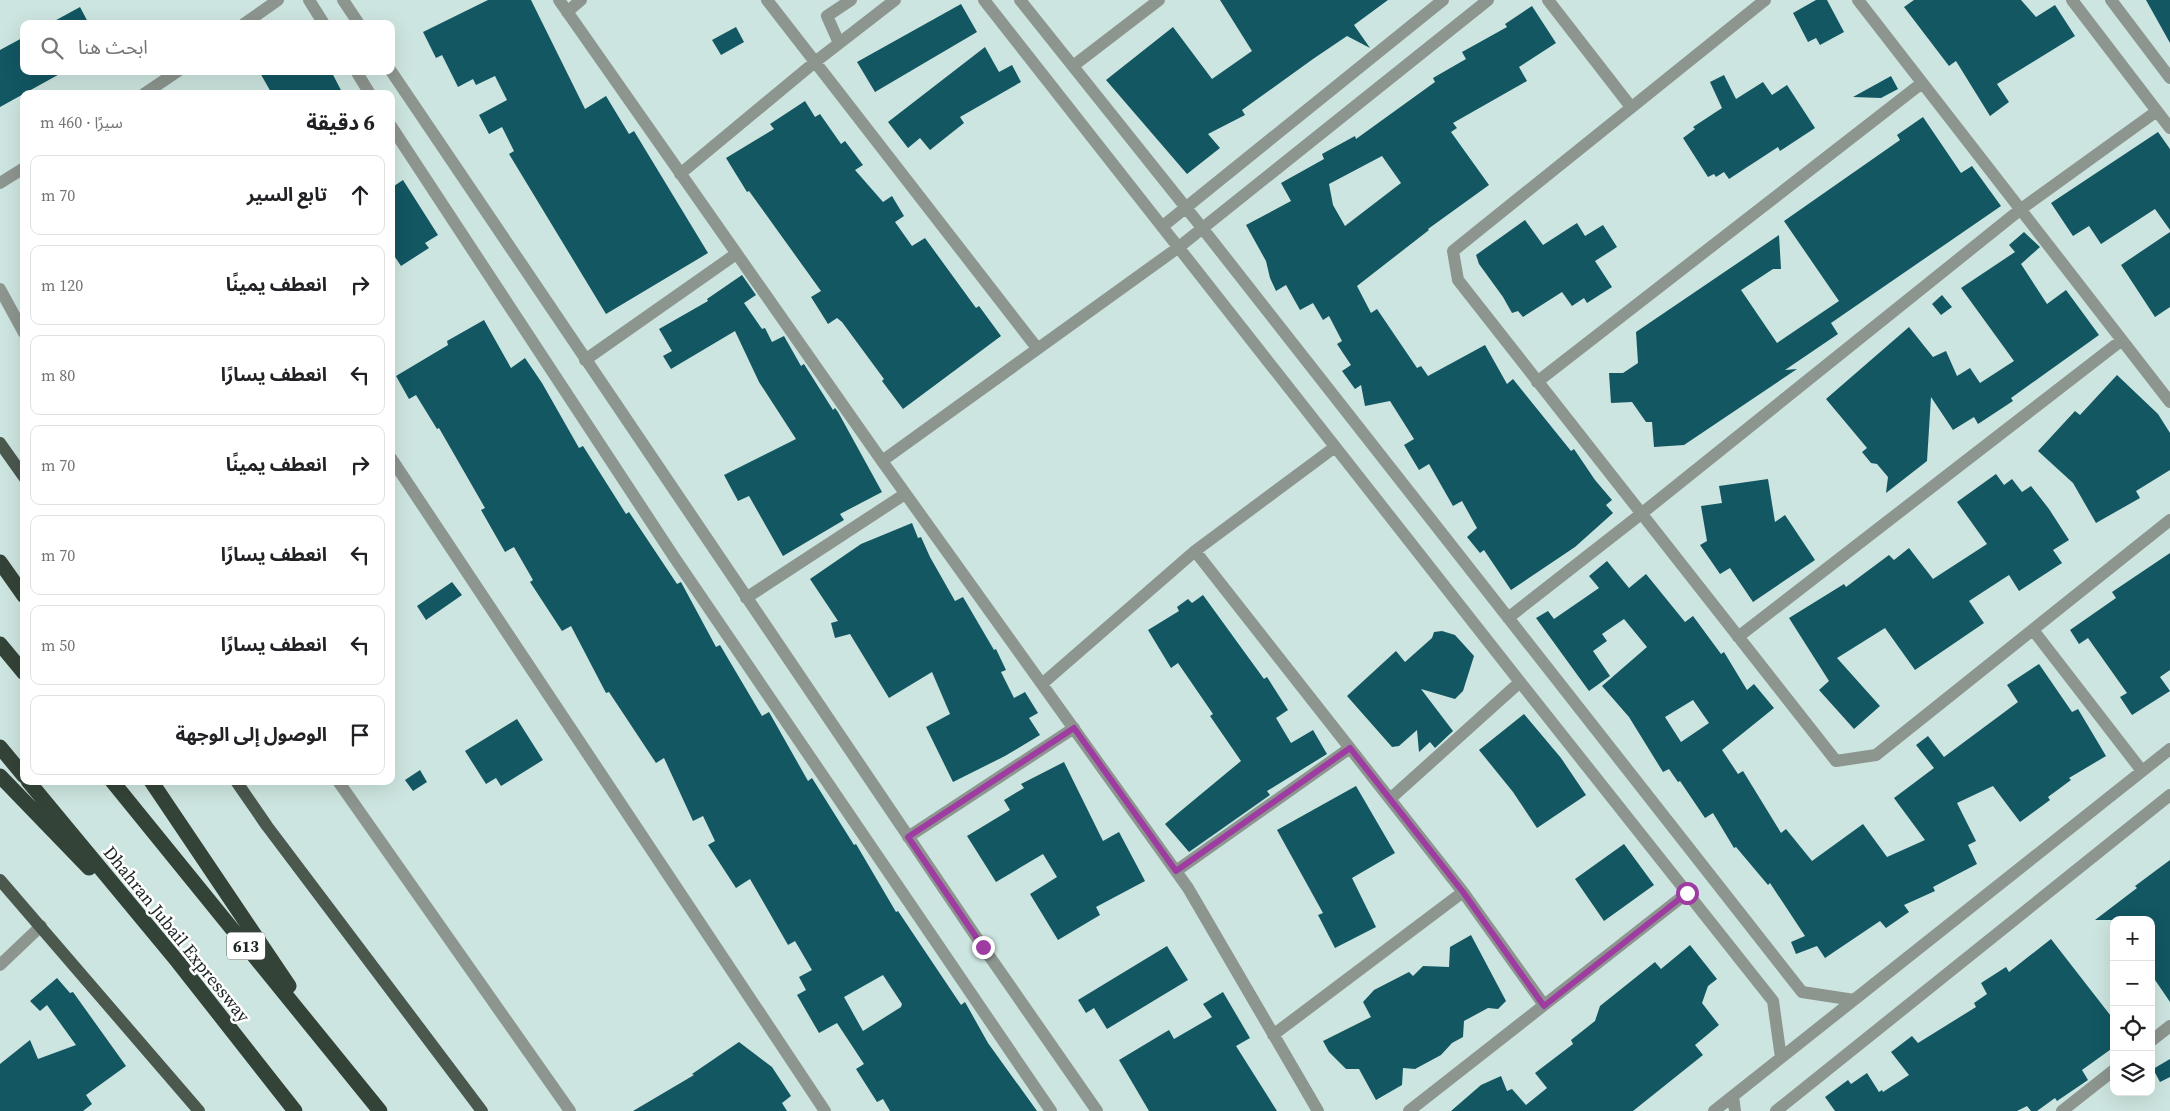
<!DOCTYPE html>
<html lang="ar">
<head>
<meta charset="utf-8">
<style>
	body { margin:0; font-family:"Source Serif 4","Noto Sans Arabic",serif; background:#f6f6f6; color:#202124; direction:rtl }
	.controls { position:absolute; right:15px; bottom:15px; display:grid; overflow:hidden; border-radius:10px; box-shadow:0 5px 20px #0002 }
	.controls button { width:45px; height:45px; display:grid; place-items:center; padding:0; border:0; border-bottom:1px solid #e0e0e0; background:#fff; color:#202124; font:25px sans-serif }
	.stop { position:absolute; width:15px; height:15px; margin:-11px; border:4px solid #9e3ca2; border-radius:50%; background:#fff }
	.stop.end { background:#9e3ca2; border-color:#fff; box-shadow:0 1px 5px #0008 }
	.list { margin:0; padding:0; list-style:none }
	h2 { display:flex; justify-content:space-between; align-items:center; height:65px; margin:0; padding:0 20px; font-size:21px }
	h2 small { font-size:16px; font-weight:400; color:#757577 }
	.list li { display:grid; grid-template-columns:32px 1fr auto; gap:15px; align-items:center; box-sizing:border-box; height:80px; margin:0 10px 10px; padding:0 10px; border:1px solid #e0e0e0; border-radius:10px }
	.list b { display:block; font-size:19px; white-space:nowrap }
	.list em { font-size:16px; font-style:normal; color:#757577 }
	.icon { flex:none; width:28px; height:28px; fill:none; stroke:currentColor; stroke-width:2; stroke-linecap:round; stroke-linejoin:round }
	.map { position:relative; flex:none; width:2170px; height:1111px; overflow:hidden; direction:ltr }
	.search { position:absolute; background:#fff; box-shadow:0 5px 20px #0002; left:20px; top:20px; width:375px; height:55px; display:flex; align-items:center; gap:12px; box-sizing:border-box; padding:0 18px; border-radius:10px; color:#757577; font-size:19px }
	.panel { position:absolute; background:#fff; box-shadow:0 5px 20px #0002; left:20px; top:90px; width:375px; height:695px; border-radius:10px; direction:rtl }
	.map>svg:first-child { display:block }
	.building { fill:#125762; fill-rule:evenodd }
	.lines { fill:none; stroke-linecap:round; stroke-linejoin:round }
	.minor { stroke:#8d958f; stroke-width:12 }
	.major { stroke:#4b584e; stroke-width:12 }
	.highway { stroke:#344338; stroke-width:15 }
	.route { stroke:#9e3ca2; stroke-width:6 }
	.labels { text-anchor:middle; dominant-baseline:central; stroke-width:5; stroke-linejoin:round; paint-order:stroke }
	.shield { fill:#fff; stroke:#5f6664; stroke-width:1 }
	.shield-label { font-size:16px; font-weight:bold; fill:#1b2422 }
	.street-label { font-size:18px; fill:#1b2422; stroke:#fff }
</style>
</head>
<body>
<div class="map">
<svg width="2170" height="1111" viewBox="0 0 2170 1111">
	<rect width="100%" height="100%" fill="#cde5e0"/>
	<path class="building" d="M 488,0 L 531,0 L 585,109 L 606,96 L 629,134 L 634,131 L 708,253 L 606,314 L 509,154 L 514,151 L 502,127 L 489,134 L 479,115 L 507,100 L 495,76 L 476,85 L 473,79 L 458,87 L 442,55 L 436,58 L 423,32 Z
		M 1220,0 L 1388,0 L 1354,25 L 1370,48 L 1347,36 L 1313,59 L 1242,110 L 1245,115 L 1208,134 L 1220,148 L 1187,174 L 1106,80 L 1173,27 L 1212,79 L 1252,51 Z
		M 1816,0 L 1827,0 L 1844,32 L 1820,45 L 1816,38 L 1808,42 L 1793,13 Z
		M 1914,0 L 2021,0 L 2036,17 L 2055,5 L 2075,36 L 1997,84 L 2009,102 L 1990,116 L 1956,61 L 1949,66 L 1904,7 Z
		M 2146,0 L 2170,0 L 2170,43 Z
		M 961,4 L 977,32 L 875,92 L 857,62 Z
		M 1532,6 L 1556,43 L 1519,67 L 1527,81 L 1453,123 L 1457,128 L 1451,132 L 1489,185 L 1428,229 L 1429,230 L 1357,286 L 1371,313 L 1377,309 L 1417,368 L 1421,366 L 1428,376 L 1485,345 L 1507,384 L 1513,379 L 1571,451 L 1574,449 L 1595,480 L 1612,500 L 1606,505 L 1613,513 L 1575,547 L 1511,590 L 1484,550 L 1480,553 L 1467,537 L 1477,528 L 1462,501 L 1453,506 L 1429,464 L 1419,470 L 1404,445 L 1414,439 L 1390,401 L 1365,406 L 1361,385 L 1355,389 L 1342,371 L 1351,365 L 1337,344 L 1342,341 L 1329,316 L 1323,320 L 1313,303 L 1300,310 L 1286,285 L 1276,291 L 1270,278 L 1266,261 L 1246,225 L 1291,201 L 1281,183 L 1324,159 L 1322,154 L 1355,136 L 1356,139 L 1435,82 L 1433,78 L 1466,59 L 1462,52 L 1507,27 L 1505,24 ZM 1382,156 L 1401,183 L 1345,226 L 1333,205 L 1329,184 Z
		M 80,7 L 89,24 L 49,24 Z
		M 736,27 L 744,42 L 721,55 L 712,40 Z
		M 24,37 L 24,71 L 65,71 L 0,107 L 0,50 Z
		M 985,47 L 999,72 L 1012,65 L 1021,82 L 960,117 L 964,123 L 930,150 L 920,138 L 908,148 L 888,122 Z
		M 259,71 L 331,71 L 343,94 L 272,94 Z
		M 1724,75 L 1736,99 L 1763,82 L 1772,95 L 1787,85 L 1815,128 L 1780,151 L 1778,147 L 1729,179 L 1724,172 L 1716,177 L 1714,174 L 1708,177 L 1683,138 L 1695,129 L 1693,127 L 1722,108 L 1710,82 Z
		M 1891,76 L 1898,89 L 1881,98 L 1853,97 Z
		M 805,101 L 815,117 L 820,114 L 841,144 L 845,141 L 863,165 L 855,170 L 883,202 L 892,196 L 904,216 L 895,222 L 912,246 L 925,238 L 976,308 L 979,306 L 1001,336 L 903,409 L 882,381 L 884,379 L 842,322 L 837,318 L 828,324 L 811,297 L 821,291 L 749,191 L 747,192 L 726,158 L 774,129 L 770,124 Z
		M 1923,117 L 1961,173 L 1972,166 L 2001,206 L 1831,323 L 1838,334 L 1785,370 L 1797,369 L 1684,445 L 1654,447 L 1652,422 L 1646,422 L 1632,402 L 1611,403 L 1609,373 L 1623,373 L 1638,363 L 1636,332 L 1779,235 L 1781,269 L 1773,269 L 1741,290 L 1777,343 L 1839,301 L 1784,221 L 1900,140 L 1897,135 Z
		M 2158,132 L 2170,149 L 2170,230 L 2155,209 L 2101,244 L 2089,226 L 2073,236 L 2051,203 Z
		M 403,180 L 438,235 L 425,243 L 429,248 L 401,266 L 391,251 L 391,188 Z
		M 1525,220 L 1543,245 L 1577,223 L 1585,236 L 1603,225 L 1617,247 L 1595,261 L 1612,287 L 1587,303 L 1584,298 L 1572,306 L 1562,292 L 1523,317 L 1518,311 L 1512,313 L 1503,297 L 1479,264 L 1476,255 Z
		M 2024,232 L 2040,247 L 2021,264 L 2047,304 L 2066,290 L 2099,335 L 2011,398 L 2013,401 L 1978,424 L 1974,417 L 1953,430 L 1931,397 L 1927,461 L 1886,493 L 1888,477 L 1877,464 L 1871,463 L 1862,452 L 1867,448 L 1826,399 L 1909,327 L 1933,357 L 1946,351 L 1957,376 L 1970,368 L 1980,383 L 2014,361 L 1961,288 L 2015,252 L 2009,245 Z
		M 2170,232 L 2170,307 L 2155,317 L 2121,265 Z
		M 742,275 L 756,295 L 744,303 L 762,329 L 765,328 L 772,342 L 784,336 L 801,366 L 804,364 L 833,410 L 835,408 L 838,412 L 882,492 L 840,514 L 844,520 L 783,556 L 749,496 L 738,501 L 724,475 L 796,439 L 759,382 L 735,331 L 671,369 L 663,356 L 672,351 L 659,329 L 708,301 L 707,299 Z
		M 1942,295 L 1952,307 L 1941,315 L 1932,304 Z
		M 484,320 L 511,368 L 525,358 L 542,383 L 579,448 L 583,446 L 626,514 L 629,512 L 677,584 L 681,582 L 716,647 L 720,645 L 762,716 L 769,712 L 808,781 L 812,778 L 854,845 L 856,844 L 896,912 L 898,911 L 961,1005 L 965,1002 L 988,1043 L 1037,1111 L 890,1111 L 883,1099 L 877,1102 L 856,1069 L 864,1064 L 837,1023 L 819,1033 L 797,995 L 806,990 L 799,977 L 812,970 L 795,941 L 788,945 L 750,879 L 736,888 L 708,845 L 715,841 L 703,816 L 693,821 L 664,758 L 656,763 L 609,692 L 606,693 L 571,626 L 562,631 L 530,582 L 533,580 L 514,547 L 505,552 L 481,510 L 485,508 L 439,428 L 437,429 L 416,395 L 409,399 L 396,376 L 448,345 L 447,341 ZM 883,975 L 902,1004 L 901,1007 L 863,1031 L 844,997 Z
		M 2117,375 L 2158,414 L 2170,433 L 2170,470 L 2136,491 L 2140,498 L 2096,523 L 2073,483 L 2038,451 L 2075,411 L 2080,415 Z
		M 1996,474 L 2004,485 L 2012,479 L 2022,492 L 2031,486 L 2049,509 L 2069,540 L 2053,550 L 2062,563 L 2019,591 L 2009,575 L 1969,601 L 1984,623 L 1915,670 L 1885,628 L 1837,658 L 1880,706 L 1854,729 L 1819,690 L 1829,681 L 1789,618 L 1844,584 L 1846,587 L 1889,555 L 1894,560 L 1909,548 L 1933,579 L 1987,544 L 1957,502 Z
		M 1768,479 L 1775,522 L 1785,515 L 1815,560 L 1753,602 L 1730,568 L 1720,574 L 1700,545 L 1707,541 L 1701,506 L 1722,503 L 1719,486 Z
		M 912,523 L 918,538 L 921,537 L 930,557 L 955,601 L 963,597 L 994,650 L 996,649 L 1006,670 L 1001,672 L 1014,698 L 1025,692 L 1038,713 L 1029,718 L 1040,735 L 1005,756 L 953,782 L 926,727 L 950,714 L 932,672 L 889,698 L 850,634 L 835,638 L 831,623 L 838,621 L 810,579 L 861,544 Z
		M 2170,553 L 2170,670 L 2160,677 L 2170,691 L 2132,715 L 2120,697 L 2127,693 L 2088,638 L 2079,644 L 2070,630 L 2116,598 L 2112,592 Z
		M 1607,561 L 1629,588 L 1646,574 L 1685,622 L 1693,616 L 1721,654 L 1724,652 L 1747,690 L 1754,684 L 1774,708 L 1722,750 L 1738,774 L 1743,771 L 1781,833 L 1786,829 L 1812,861 L 1863,824 L 1887,857 L 1925,840 L 1894,798 L 1934,768 L 1916,745 L 1928,736 L 1944,757 L 2018,702 L 2007,685 L 2039,664 L 2072,712 L 2078,709 L 2106,756 L 2069,778 L 2071,780 L 2048,797 L 2050,800 L 2020,822 L 1993,786 L 1957,803 L 1976,841 L 1968,845 L 1977,864 L 1933,887 L 1935,891 L 1904,905 L 1909,912 L 1886,928 L 1880,921 L 1825,958 L 1817,946 L 1796,954 L 1791,942 L 1805,936 L 1770,883 L 1768,885 L 1736,847 L 1734,848 L 1713,813 L 1705,818 L 1680,781 L 1678,782 L 1669,769 L 1663,772 L 1629,717 L 1602,686 L 1647,647 L 1624,619 L 1602,634 L 1607,641 L 1593,651 L 1610,676 L 1589,691 L 1536,618 L 1548,611 L 1554,619 L 1599,588 L 1589,576 ZM 1693,700 L 1709,723 L 1681,742 L 1665,717 Z
		M 452,582 L 462,595 L 426,620 L 417,606 Z
		M 1203,595 L 1264,679 L 1267,677 L 1288,710 L 1276,718 L 1291,743 L 1313,730 L 1327,754 L 1267,791 L 1270,795 L 1189,852 L 1165,824 L 1241,761 L 1210,716 L 1213,714 L 1178,663 L 1171,668 L 1148,630 L 1179,611 L 1177,607 L 1188,599 L 1192,603 Z
		M 1442,631 L 1455,635 L 1474,656 L 1463,691 L 1455,699 L 1421,689 L 1453,731 L 1435,748 L 1430,742 L 1419,752 L 1417,730 L 1399,746 L 1392,747 L 1347,696 L 1396,651 L 1405,662 L 1432,638 L 1434,632 Z
		M 1524,714 L 1561,758 L 1586,795 L 1537,828 L 1513,792 L 1479,750 Z
		M 517,719 L 543,760 L 501,786 L 496,778 L 486,784 L 465,751 Z
		M 1064,762 L 1103,841 L 1119,832 L 1145,881 L 1096,907 L 1100,915 L 1058,940 L 1030,894 L 1057,877 L 1043,854 L 996,882 L 967,836 L 1010,810 L 1004,800 L 1024,788 L 1021,784 Z
		M 420,770 L 427,782 L 413,791 L 405,780 Z
		M 1356,786 L 1395,853 L 1352,878 L 1376,927 L 1335,948 L 1318,915 L 1323,913 L 1277,830 Z
		M 1624,844 L 1654,885 L 1604,921 L 1575,879 Z
		M 2170,860 L 2170,1002 L 2151,974 L 2151,920 L 2095,920 L 2137,888 L 2135,886 Z
		M 1471,935 L 1506,1001 L 1498,1009 L 1488,1008 L 1464,1021 L 1463,1037 L 1452,1043 L 1441,1055 L 1415,1069 L 1403,1068 L 1402,1085 L 1376,1100 L 1359,1069 L 1346,1069 L 1329,1052 L 1323,1041 L 1371,1017 L 1363,1002 L 1374,990 L 1409,972 L 1413,976 L 1423,966 L 1449,967 L 1450,947 Z
		M 2051,939 L 2114,1020 L 2114,1047 L 2082,1070 L 2088,1080 L 2057,1101 L 2055,1098 L 2037,1111 L 2031,1111 L 2027,1106 L 2017,1111 L 1835,1111 L 1825,1097 L 1848,1080 L 1851,1084 L 1867,1073 L 1879,1092 L 1882,1090 L 1883,1092 L 1909,1075 L 1891,1052 L 1912,1036 L 1918,1043 L 1976,1007 L 1974,1003 L 1987,994 L 1981,983 L 2006,967 L 2009,972 Z
		M 1690,945 L 1717,979 L 1708,986 L 1702,1003 L 1719,1025 L 1695,1045 L 1703,1055 L 1633,1111 L 1451,1111 L 1481,1085 L 1501,1076 L 1507,1091 L 1512,1089 L 1526,1105 L 1547,1088 L 1535,1073 L 1573,1044 L 1571,1040 L 1595,1021 L 1600,1006 L 1655,962 L 1661,969 Z
		M 1167,946 L 1188,980 L 1107,1029 L 1094,1008 L 1086,1013 L 1078,1000 Z
		M 57,978 L 70,993 L 73,992 L 126,1066 L 86,1095 L 92,1104 L 83,1111 L 0,1111 L 0,1064 L 30,1040 L 38,1059 L 76,1045 L 47,1005 L 40,1011 L 30,1001 Z
		M 1223,992 L 1250,1038 L 1236,1046 L 1277,1111 L 1149,1111 L 1119,1060 L 1169,1030 L 1174,1039 L 1212,1017 L 1203,1004 Z
		M 739,1042 L 772,1067 L 791,1096 L 782,1103 L 787,1111 L 633,1111 L 694,1075 L 692,1074 Z
		M 2170,1059 L 2170,1077 L 2160,1082 L 2153,1069 Z"/>
	<g class="lines">
		<path class="minor" d="M 309,0 L 324,24
			M 343,0 L 359,24
			M 559,0 L 882,461 L 1188,888 L 1318,1111
			M 767,0 L 1037,348
			M 984,0 L 1520,682 L 1773,1001 L 1781,1058
			M 1020,0 L 1203,229 L 1802,992 L 1854,1000
			M 1548,0 L 1631,107
			M 1765,0 L 1453,251 L 1458,280 L 1836,761 L 1876,755 L 2170,520
			M 1858,0 L 2170,402
			M 2072,0 L 2170,128
			M 2111,0 L 2170,78
			M 567,12 L 581,0
			M 244,24 L 278,0
			M 839,43 L 827,16 L 851,0
			M 1073,66 L 1159,0
			M 356,71 L 370,94
			M 391,71 L 983,947 L 1097,1111
			M 144,94 L 178,71
			M 391,126 L 674,557 L 1051,1111
			M 680,174 L 815,62 L 895,0
			M 0,183 L 24,168
			M 1163,226 L 1443,0
			M 0,289 L 24,333
			M 585,360 L 736,254
			M 1537,382 L 1922,83
			M 391,458 L 825,1111
			M 882,461 L 1179,247 L 1488,0
			M 1195,551 L 1463,892 L 1544,1005
			M 746,598 L 905,494
			M 1508,618 L 1641,514 L 2021,209 L 2157,111
			M 2033,630 L 2142,771
			M 1738,637 L 2122,340
			M 1042,684 L 1195,551 L 1335,447
			M 338,781 L 570,1111
			M 1390,799 L 1520,682
			M 908,837 L 1074,728
			M 1176,871 L 1350,748
			M 0,965 L 41,926
			M 1273,1035 L 1463,892
			M 2151,1041 L 2170,1026
			M 1733,1096 L 1735,1111
			M 1409,1111 L 1687,893
			M 1714,1111 L 2170,749
			M 1776,1111 L 2170,795
			M 2062,1111 L 2114,1070"/>
		<path class="major" d="M 0,443 L 24,477
			M 236,781 L 267,826 L 482,1111
			M 0,880 L 199,1111"/>
		<path class="highway" d="M 0,562 L 24,596
			M 0,644 L 24,673
			M 0,747 L 24,776
			M 0,776 L 89,868
			M 28,781 L 178,962 L 295,1111
			M 112,781 L 380,1111
			M 151,781 L 289,986"/>
	</g>
	<g class="lines">
		<path class="route" d="M 983,947 L 908,837 L 1074,728 L 1176,871 L 1350,748 L 1463,892 L 1544,1006 L 1687,893"/>
	</g>
	<g class="labels">
		<rect class="shield" x="227" y="932.5" width="38" height="27" rx="4"/>
		<g class="shield-label">
			<text x="246" y="946">613</text>
		</g>
		<g class="street-label">
			<text transform="translate(177 934) rotate(51)">Dhahran Jubail Expressway</text>
		</g>
	</g>
</svg>
<div class="controls">
<button>+</button>
<button>−</button>
<button><svg class="icon" aria-label="locate" viewBox="0 0 24 24"><circle cx="12" cy="12" r="6"/><path d="M12 2v4M12 18v4M2 12h4M18 12h4"/></svg></button>
<button><svg class="icon" aria-label="layers" viewBox="0 0 24 24"><path d="M12 4l9 5-9 5-9-5zM3 14l9 5 9-5"/></svg></button>
</div>
<div class="stop" style="left:1687px;top:893px"></div>
<div class="stop end" style="left:983px;top:947px"></div>
<div class="search"><svg class="icon" aria-label="search" viewBox="0 0 24 24"><circle cx="10" cy="10" r="6"/><path d="M15 15l6 6"/></svg>ابحث هنا</div>
<section class="panel">
<h2>6 دقيقة<small>سيرًا · 460 m</small></h2>
<ul class="list">
<li><svg class="icon" aria-label="ahead" viewBox="0 0 24 24"><path d="M12 20V5M6 11l6-6 6 6"/></svg><div><b>تابع السير</b></div><em>70 m</em></li>
<li><svg class="icon" aria-label="right" viewBox="0 0 24 24"><path d="M7 20v-9h11M14 6l5 5-5 5"/></svg><div><b>انعطف يمينًا</b></div><em>120 m</em></li>
<li><svg class="icon" aria-label="left" viewBox="0 0 24 24"><path d="M17 20v-9H6M10 6l-5 5 5 5"/></svg><div><b>انعطف يسارًا</b></div><em>80 m</em></li>
<li><svg class="icon" aria-label="right" viewBox="0 0 24 24"><path d="M7 20v-9h11M14 6l5 5-5 5"/></svg><div><b>انعطف يمينًا</b></div><em>70 m</em></li>
<li><svg class="icon" aria-label="left" viewBox="0 0 24 24"><path d="M17 20v-9H6M10 6l-5 5 5 5"/></svg><div><b>انعطف يسارًا</b></div><em>70 m</em></li>
<li><svg class="icon" aria-label="left" viewBox="0 0 24 24"><path d="M17 20v-9H6M10 6l-5 5 5 5"/></svg><div><b>انعطف يسارًا</b></div><em>50 m</em></li>
<li><svg class="icon" aria-label="arrive" viewBox="0 0 24 24"><path d="M6 21V4h12l-3 4 3 4H6"/></svg><div><b>الوصول إلى الوجهة</b></div></li>
</ul>
</section>
</div>
</body>
</html>
